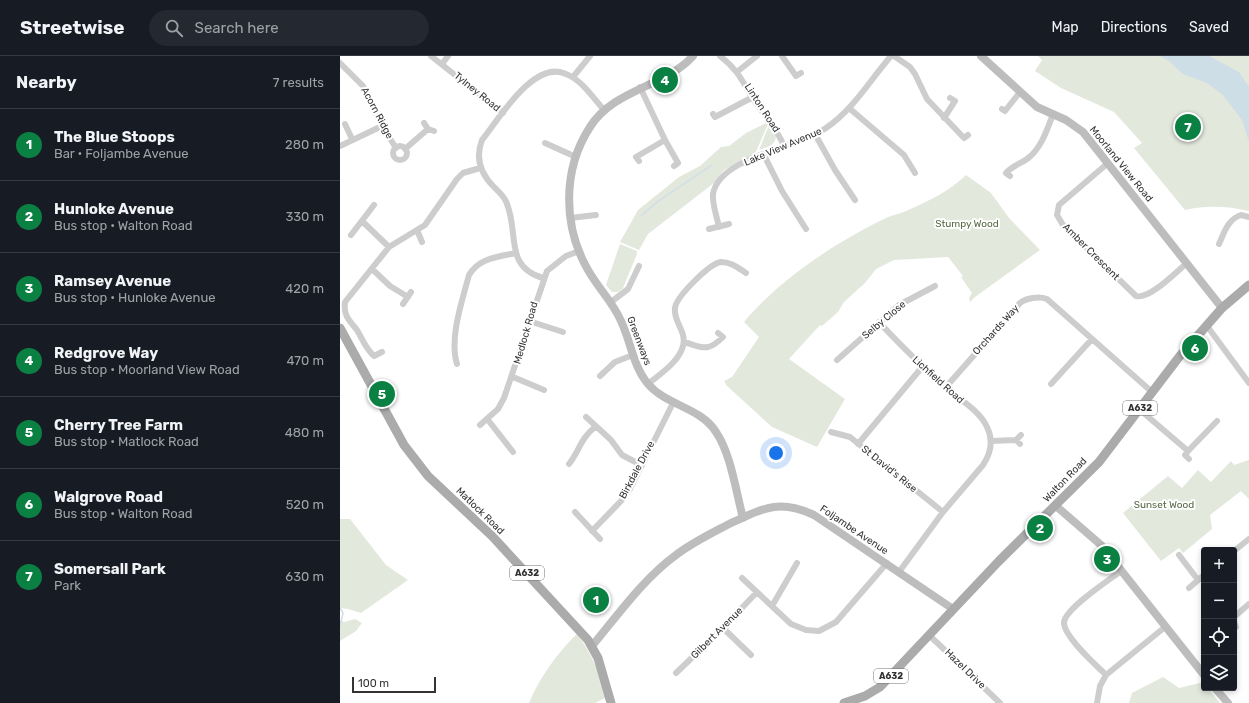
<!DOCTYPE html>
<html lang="en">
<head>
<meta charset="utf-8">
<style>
	body { margin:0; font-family:Rubik,sans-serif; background:#242831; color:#f1f3f6 }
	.controls { position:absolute; right:12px; bottom:12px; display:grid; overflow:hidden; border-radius:4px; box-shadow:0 2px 6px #0003 }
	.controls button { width:36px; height:36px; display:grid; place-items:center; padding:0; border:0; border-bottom:1px solid #363941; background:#171b24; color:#f1f3f6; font:20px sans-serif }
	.scale { position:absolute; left:12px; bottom:10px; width:84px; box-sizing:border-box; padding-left:4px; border:2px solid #333; border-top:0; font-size:11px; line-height:14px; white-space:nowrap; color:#333; -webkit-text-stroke:3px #fff; paint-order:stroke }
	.you { position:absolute; left:436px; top:397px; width:14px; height:14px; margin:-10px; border:3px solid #fff; border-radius:50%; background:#1a73e8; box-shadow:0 0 0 6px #1a73e833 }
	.badge { display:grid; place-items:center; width:26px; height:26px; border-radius:50%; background:#0b8043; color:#fff; font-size:13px; font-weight:700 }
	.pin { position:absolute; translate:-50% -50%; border:2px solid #fff; box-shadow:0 1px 4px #0006 }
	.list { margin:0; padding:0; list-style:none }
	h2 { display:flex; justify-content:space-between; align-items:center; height:52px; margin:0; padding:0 16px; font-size:17px }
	h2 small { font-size:13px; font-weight:400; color:#9ea1a6 }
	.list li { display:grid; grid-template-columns:26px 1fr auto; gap:12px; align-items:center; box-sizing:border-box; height:72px; padding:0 16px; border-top:1px solid #363941 }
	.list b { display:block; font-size:15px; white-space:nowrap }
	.list p { margin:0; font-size:13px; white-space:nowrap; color:#9ea1a6 }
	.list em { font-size:13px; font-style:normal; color:#9ea1a6 }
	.icon { flex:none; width:22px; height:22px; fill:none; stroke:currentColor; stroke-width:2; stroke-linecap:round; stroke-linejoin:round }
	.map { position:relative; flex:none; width:909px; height:647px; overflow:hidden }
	header { display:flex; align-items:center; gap:24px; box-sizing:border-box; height:56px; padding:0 20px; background:#171b24; border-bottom:1px solid #363941 }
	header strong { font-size:19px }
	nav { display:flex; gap:22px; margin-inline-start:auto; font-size:14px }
	.search { width:280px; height:36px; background:#242831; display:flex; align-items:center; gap:10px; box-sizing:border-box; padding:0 14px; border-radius:22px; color:#9ea1a6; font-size:15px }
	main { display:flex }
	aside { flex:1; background:#171b24 }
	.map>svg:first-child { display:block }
	.green { fill:#e3e8dd }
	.water { fill:#cddee6 }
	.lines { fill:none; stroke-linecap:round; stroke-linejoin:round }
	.stream { stroke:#cddee6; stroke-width:1.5 }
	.street { stroke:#cdcdcd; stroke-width:6 }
	.secondary { stroke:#bdbdbd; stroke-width:8 }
	.primary { stroke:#ababab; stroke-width:9 }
	.labels { text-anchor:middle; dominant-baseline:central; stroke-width:4; stroke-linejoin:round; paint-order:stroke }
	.shield { fill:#fff; stroke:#707070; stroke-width:1 }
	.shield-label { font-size:9px; font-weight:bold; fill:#333 }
	.street-label { font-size:10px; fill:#333; stroke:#fff }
	.park-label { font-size:10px; fill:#576a44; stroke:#fff }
</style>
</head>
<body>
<header>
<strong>Streetwise</strong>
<div class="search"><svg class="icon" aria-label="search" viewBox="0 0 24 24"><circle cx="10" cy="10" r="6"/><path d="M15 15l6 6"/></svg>Search here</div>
<nav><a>Map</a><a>Directions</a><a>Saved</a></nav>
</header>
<main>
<aside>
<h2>Nearby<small>7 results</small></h2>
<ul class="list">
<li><span class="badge">1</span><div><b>The Blue Stoops</b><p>Bar · Foljambe Avenue</p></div><em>280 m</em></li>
<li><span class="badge">2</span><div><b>Hunloke Avenue</b><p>Bus stop · Walton Road</p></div><em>330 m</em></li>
<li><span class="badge">3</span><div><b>Ramsey Avenue</b><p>Bus stop · Hunloke Avenue</p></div><em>420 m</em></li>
<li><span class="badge">4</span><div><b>Redgrove Way</b><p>Bus stop · Moorland View Road</p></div><em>470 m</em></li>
<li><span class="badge">5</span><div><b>Cherry Tree Farm</b><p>Bus stop · Matlock Road</p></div><em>480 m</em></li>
<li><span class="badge">6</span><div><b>Walgrove Road</b><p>Bus stop · Walton Road</p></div><em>520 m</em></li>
<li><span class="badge">7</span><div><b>Somersall Park</b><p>Park</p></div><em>630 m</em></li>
</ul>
</aside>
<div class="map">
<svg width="909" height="647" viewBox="0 0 909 647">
	<rect width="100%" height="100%" fill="#fff"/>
	<path class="green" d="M 698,0 L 909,0 L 909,155 C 887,150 867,149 845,154 L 794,92 L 802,87 L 774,56 L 721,32 L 695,15 L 702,4 Z
		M 426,67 L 428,68 L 415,98 L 384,114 L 374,127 L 308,178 L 299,194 L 280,186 L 298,154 L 339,121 L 360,110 L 381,91 L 389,90 L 406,77 Z
		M 429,69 L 436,81 C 435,90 427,91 419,94 Z
		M 626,119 L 651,137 L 669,162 L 700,194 L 635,241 L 630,246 L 629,242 L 632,237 L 621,221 L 623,220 L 608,201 L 554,204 L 536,213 L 525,227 L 504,246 L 498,256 L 482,270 L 480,269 L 449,303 L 505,343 L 477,391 L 432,371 L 387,330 L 384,325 L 392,321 L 419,281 L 404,266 C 440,223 496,186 546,162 C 552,159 560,158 566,155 C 587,146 610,135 626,119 Z
		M 280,188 L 297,195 L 297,198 L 283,232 L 278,236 L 272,236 L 266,229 Z
		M 909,404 L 909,443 L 901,435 L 870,459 L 872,473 L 843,497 L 839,492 L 821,505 L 783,457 L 828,420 L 842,432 L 858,414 L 871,426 L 891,405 L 894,409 Z
		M 0,463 L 10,463 L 46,509 L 68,524 L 21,557 L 8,553 L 0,552 Z
		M 15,563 L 22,567 L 16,575 L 0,585 L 0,564 L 4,566 Z
		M 237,578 C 252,598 260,617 267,641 L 255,647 L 189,647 C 200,621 217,597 237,578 Z
		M 823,621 L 839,632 L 864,626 L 864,632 L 868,632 L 880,647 L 789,647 L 792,637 Z"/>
	<path class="water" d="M 820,0 L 869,0 L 899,16 L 909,31 L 909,86 L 902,64 L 883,39 L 867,27 L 843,18 L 829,5 Z"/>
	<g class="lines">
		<path class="stream" d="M 301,160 L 317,146 L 372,109
			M 0,552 L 3,557 L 0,570"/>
		<path class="street" d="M 91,0 L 163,57
			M 380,0 C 403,18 403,30 419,51 C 428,64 438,75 444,90
			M 442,0 L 456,20 L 461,17
			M 554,0 L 570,11 L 575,18 L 587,43 L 624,82 L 628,79
			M 0,7 L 23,30 L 42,70 L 56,92
			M 102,8 L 108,0
			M 398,15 L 417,0
			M 233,21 L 250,0
			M 300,31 L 325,84 L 338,107 L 334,110
			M 509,52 L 564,99 L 575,117
			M 662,53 L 665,55 L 680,36
			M 373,58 L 375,61 L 413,41
			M 604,62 L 615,45 L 610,42
			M 84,67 L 88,73 L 94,75
			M 5,68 L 12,83
			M 475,78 L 495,114 L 515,144
			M 205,87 L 236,101
			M 0,90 L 42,70
			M53 97a7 7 0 1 1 14 0a7 7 0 1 1-14 0Z
			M 65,93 L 88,73
			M 424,99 L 442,135 L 466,173
			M 299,105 L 296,101 L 325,84
			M 768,107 L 719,149 L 717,159 L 723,169 L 796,240 C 809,244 836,216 847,207
			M 670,120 L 666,117 C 672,110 680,108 687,103 C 701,93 707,74 713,58
			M 230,162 L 256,159
			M 23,166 L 49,191
			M 379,171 C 377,161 372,148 373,138 C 379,101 459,91 486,72 C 513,54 530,24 551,0
			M 369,173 L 389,168
			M 77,174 L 82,186
			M 11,179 L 34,149
			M 879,188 C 884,177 888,163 901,159 L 909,161
			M 32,213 L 50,230 L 68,241
			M 203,222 C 164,211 179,177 167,148 C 165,141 159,136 154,131 C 141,118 135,102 142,84 C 159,63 194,3 226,18 C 242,24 253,42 264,54
			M 271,246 L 288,233 L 299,210
			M 63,248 L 71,236
			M 189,265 L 223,276
			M 539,266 C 560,289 582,310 605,331 C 619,343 640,355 647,371 C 654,385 651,397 643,409 L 603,456 L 559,516
			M 867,270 L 909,327
			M 344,286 C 362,291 367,297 383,281 L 378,277
			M 42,296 L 34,300 C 25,292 23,284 17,274 C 10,265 3,260 5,246 L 49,191 L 85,169 L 117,123 L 123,117 L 140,112
			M 497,304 L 559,249 L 595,230
			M 117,308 C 109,283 122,245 129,219 C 139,202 157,201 176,197
			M 260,320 L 275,306 L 293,299
			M 173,321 L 204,334
			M 308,328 C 320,318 339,306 343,290 C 347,275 333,266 335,252 C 336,241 370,207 381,206 C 391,206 398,212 406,217
			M 711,328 L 752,283
			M 606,331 L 680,247 C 686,242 699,240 707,243 L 812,336
			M 799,353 L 848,395
			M 246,361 L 271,384 L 282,399 L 301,409
			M 148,364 L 173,396
			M 140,369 L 158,353 L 164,342 L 207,215 L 226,200 L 239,195
			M 491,376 L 510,381 L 603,456
			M 651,385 L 676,384
			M 518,388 L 583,310
			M 680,388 L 676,384 L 681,379
			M 849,403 L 845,399 L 848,395 L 877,365
			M 229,408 C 240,394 240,383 255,371
			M 235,456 L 260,483
			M 252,475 L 281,445 L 290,433 L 333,347
			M 894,495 L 909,483
			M 839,499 L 858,524
			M 402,522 L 451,568 L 466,574 L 479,575 L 496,566 L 547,507
			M 849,532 L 864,519
			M 432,550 L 457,507
			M 894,561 L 909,548
			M 894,566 L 896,571
			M 383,572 L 411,599
			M 589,579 L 660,647
			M 336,617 L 383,572 L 417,536
			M 766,619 C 756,609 723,580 724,566 C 726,552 769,524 781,515
			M 757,647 L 760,630 L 766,619 L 825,571"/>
		<path class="secondary" d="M 353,0 C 325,31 274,33 250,71 C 222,114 223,171 248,214 C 258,232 273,246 281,265 C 291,286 293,310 308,328 C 327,350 360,351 376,376 C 391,398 396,436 403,462
			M 641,0 L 697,51 L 726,64 L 743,76 L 882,252
			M 716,450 L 761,489 L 864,619
			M 252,590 C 278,559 303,523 336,499 C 353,486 372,477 391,467 C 424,452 439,443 474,459 L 613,553
			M 875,632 L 888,647"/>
		<path class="primary" d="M 0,272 L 64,389 L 88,420 L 152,480 L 248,584 L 258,602 L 271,647
			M 504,647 L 525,640 L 540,631 L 659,505 L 759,406 L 839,301 L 882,252 L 909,229"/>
	</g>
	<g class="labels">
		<g class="shield">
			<rect x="783" y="345" width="34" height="14" rx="3"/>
			<rect x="170" y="510" width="34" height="14" rx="3"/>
			<rect x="534" y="613" width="34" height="14" rx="3"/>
		</g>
		<g class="shield-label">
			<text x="800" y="352">A632</text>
			<text x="187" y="517">A632</text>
			<text x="551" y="620">A632</text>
		</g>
		<g class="street-label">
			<text transform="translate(137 36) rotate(39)">Tylney Road</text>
			<text transform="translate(422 52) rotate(57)">Linton Road</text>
			<text transform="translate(37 57) rotate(62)">Acorn Ridge</text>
			<text transform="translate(443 91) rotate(-23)">Lake View Avenue</text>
			<text transform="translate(781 108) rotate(51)">Moorland View Road</text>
			<text transform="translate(751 196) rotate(45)">Amber Crescent</text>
			<text transform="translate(544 264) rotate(-40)">Selby Close</text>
			<text transform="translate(656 274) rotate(-48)">Orchards Way</text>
			<text transform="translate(186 277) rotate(-74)">Medlock Road</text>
			<text transform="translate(299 285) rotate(69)">Greenways</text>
			<text transform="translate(598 324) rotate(42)">Lichfield Road</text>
			<text transform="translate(549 413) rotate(39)">St David's Rise</text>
			<text transform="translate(297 414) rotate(-62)">Birkdale Drive</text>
			<text transform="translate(725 424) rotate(-46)">Walton Road</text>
			<text transform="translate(140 455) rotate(44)">Matlock Road</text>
			<text transform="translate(514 474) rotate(34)">Foljambe Avenue</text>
			<text transform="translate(377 577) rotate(-45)">Gilbert Avenue</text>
			<text transform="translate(625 613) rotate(44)">Hazel Drive</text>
		</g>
		<g class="park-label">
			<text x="627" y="168">Stumpy Wood</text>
			<text x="824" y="449">Sunset Wood</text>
		</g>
	</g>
</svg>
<div class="controls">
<button>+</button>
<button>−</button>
<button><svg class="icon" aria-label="locate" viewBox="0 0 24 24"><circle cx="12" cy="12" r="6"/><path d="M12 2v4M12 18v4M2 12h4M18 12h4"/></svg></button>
<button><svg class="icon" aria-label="layers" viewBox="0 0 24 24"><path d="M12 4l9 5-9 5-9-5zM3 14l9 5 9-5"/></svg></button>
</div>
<div class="scale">100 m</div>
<div class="you"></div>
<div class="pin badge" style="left:256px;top:544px">1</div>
<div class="pin badge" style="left:700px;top:472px">2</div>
<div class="pin badge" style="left:767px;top:503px">3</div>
<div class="pin badge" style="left:325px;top:24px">4</div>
<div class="pin badge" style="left:42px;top:338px">5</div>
<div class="pin badge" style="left:855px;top:292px">6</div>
<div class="pin badge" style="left:848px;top:71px">7</div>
</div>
</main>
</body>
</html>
